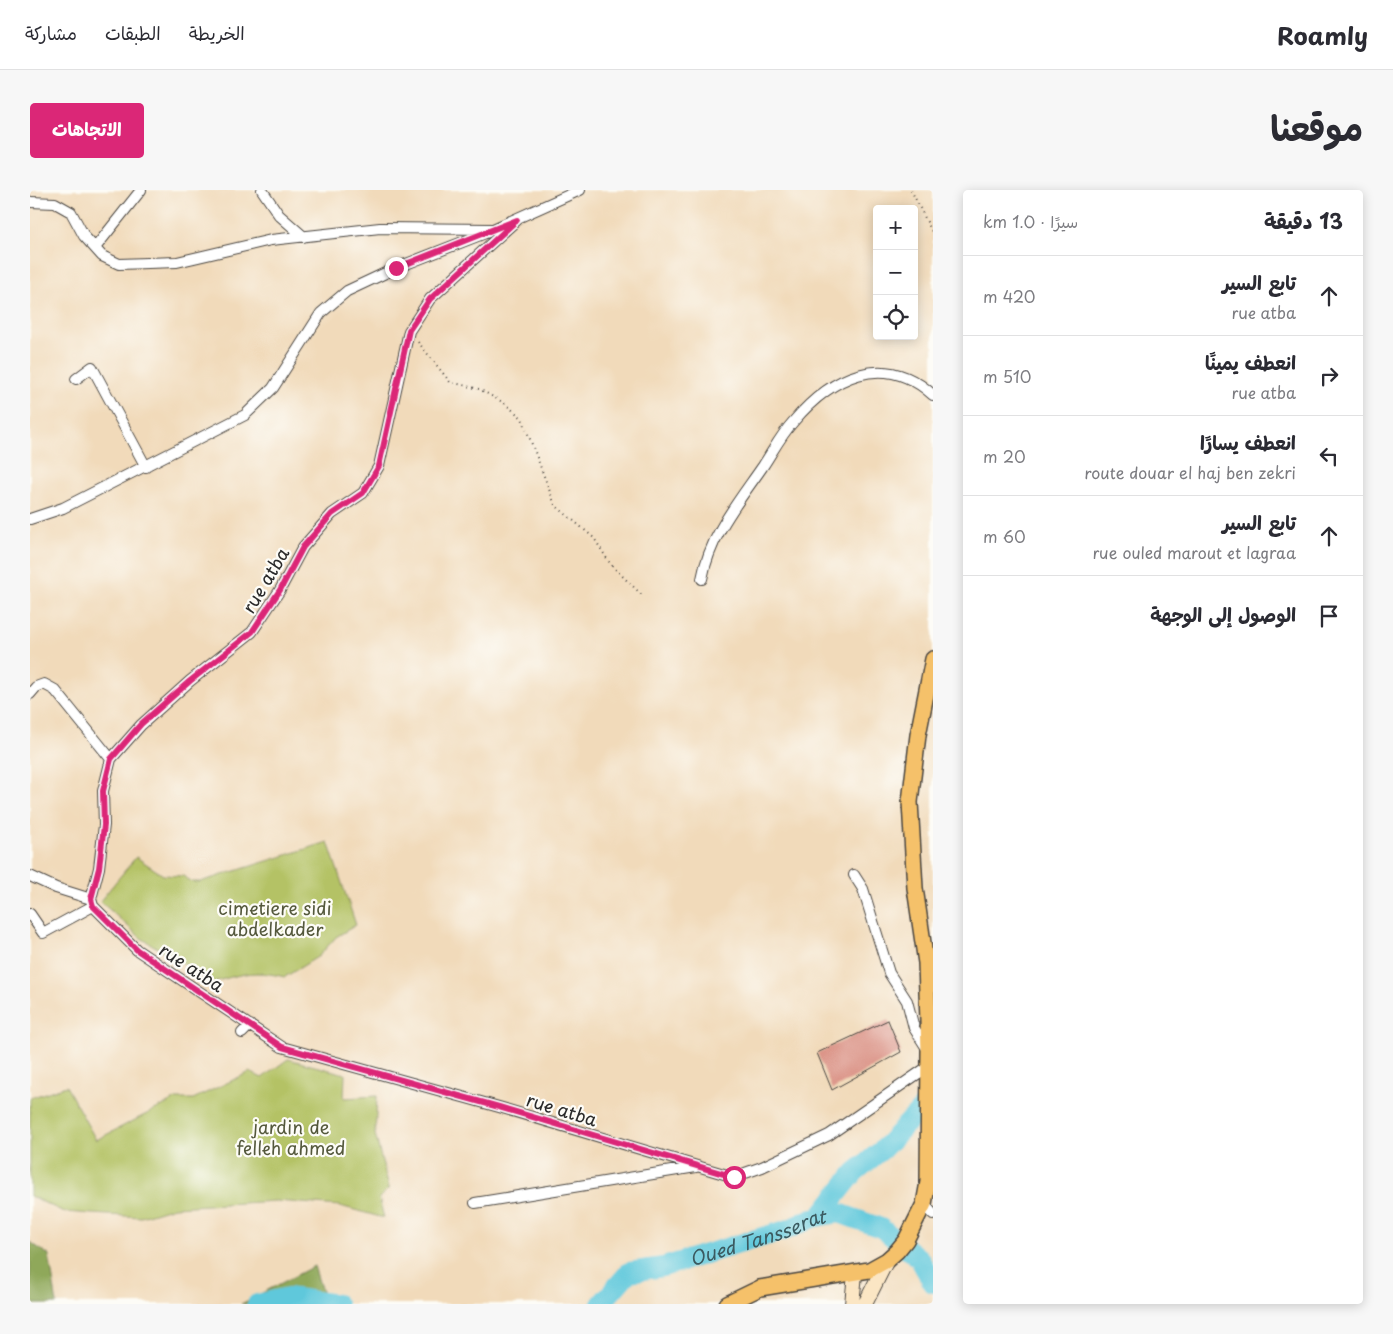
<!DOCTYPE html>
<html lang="ar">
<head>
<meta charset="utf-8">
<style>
	body { margin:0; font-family:"Playpen Sans","Playpen Sans Arabic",sans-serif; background:#f7f7f7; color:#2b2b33; direction:rtl }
	.controls { position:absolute; right:15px; top:15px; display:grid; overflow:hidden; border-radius:5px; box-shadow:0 2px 12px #0003 }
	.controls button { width:45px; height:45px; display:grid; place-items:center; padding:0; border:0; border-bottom:1px solid #e1e1e2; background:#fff; color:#2b2b33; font:25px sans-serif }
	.stop { position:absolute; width:15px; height:15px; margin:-11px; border:4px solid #db2777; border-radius:50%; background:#fff }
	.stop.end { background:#db2777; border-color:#fff; box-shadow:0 1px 5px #0008 }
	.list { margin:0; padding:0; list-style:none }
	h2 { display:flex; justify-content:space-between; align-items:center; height:65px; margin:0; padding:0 20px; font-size:21px }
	h2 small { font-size:16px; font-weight:400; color:#7c7c81 }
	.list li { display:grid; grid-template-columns:32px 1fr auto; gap:15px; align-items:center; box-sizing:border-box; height:80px; padding:0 20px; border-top:1px solid #e1e1e2 }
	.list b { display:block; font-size:19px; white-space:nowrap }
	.list p { margin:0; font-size:16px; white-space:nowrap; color:#7c7c81 }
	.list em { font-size:16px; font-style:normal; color:#7c7c81 }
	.icon { flex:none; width:28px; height:28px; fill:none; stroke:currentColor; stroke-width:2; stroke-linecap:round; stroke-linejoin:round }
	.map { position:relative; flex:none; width:903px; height:1114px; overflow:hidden; direction:ltr; border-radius:5px }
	header { display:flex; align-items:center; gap:30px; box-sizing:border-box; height:70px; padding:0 25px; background:#fff; border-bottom:1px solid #e1e1e2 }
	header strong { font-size:24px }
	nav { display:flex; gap:28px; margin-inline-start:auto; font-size:18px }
	.intro { display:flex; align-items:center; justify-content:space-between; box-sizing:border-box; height:120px; padding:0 30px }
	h1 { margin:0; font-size:35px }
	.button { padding:12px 22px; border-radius:5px; background:#db2777; color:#fff; font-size:18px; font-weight:700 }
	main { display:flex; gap:30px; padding:0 30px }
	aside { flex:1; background:#fff; border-radius:5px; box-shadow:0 2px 12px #0003 }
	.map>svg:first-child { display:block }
	.green { fill:#b4c265; stroke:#707648 }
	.forest { fill:#8fa85a; stroke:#5d6a42 }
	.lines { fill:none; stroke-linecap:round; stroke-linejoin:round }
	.river { stroke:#5fc8db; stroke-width:20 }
	.building { fill:#dc9589 }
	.street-casing { stroke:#494540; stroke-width:12 }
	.secondary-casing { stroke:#494540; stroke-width:16 }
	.primary-casing { stroke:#494540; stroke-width:18 }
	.path { stroke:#494540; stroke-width:2; stroke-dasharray:1 4; stroke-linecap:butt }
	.street { stroke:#fff; stroke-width:10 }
	.secondary { stroke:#fbe6c4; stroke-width:14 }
	.primary { stroke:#f5c16b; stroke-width:15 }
	.route { stroke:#db2777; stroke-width:6 }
	.labels { text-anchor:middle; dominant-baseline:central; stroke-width:4.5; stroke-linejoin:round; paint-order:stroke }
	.street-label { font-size:18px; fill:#2b2b2b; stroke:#fdfcf7 }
	.park-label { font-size:18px; fill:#54583c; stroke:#fdfcf7 }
	.water-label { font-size:19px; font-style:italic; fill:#3b5a60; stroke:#fdfcf7 }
</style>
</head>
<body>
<header>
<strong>Roamly</strong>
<nav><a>الخريطة</a><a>الطبقات</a><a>مشاركة</a></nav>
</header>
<div class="intro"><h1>موقعنا</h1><a class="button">الاتجاهات</a></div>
<main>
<aside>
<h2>13 دقيقة<small>سيرًا · 1.0 km</small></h2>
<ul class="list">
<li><svg class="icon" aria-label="ahead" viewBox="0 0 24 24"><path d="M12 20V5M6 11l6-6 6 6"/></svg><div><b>تابع السير</b><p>rue atba</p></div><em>420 m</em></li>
<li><svg class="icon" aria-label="right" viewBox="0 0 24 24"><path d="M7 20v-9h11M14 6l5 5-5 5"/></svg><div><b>انعطف يمينًا</b><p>rue atba</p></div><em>510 m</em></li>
<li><svg class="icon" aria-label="left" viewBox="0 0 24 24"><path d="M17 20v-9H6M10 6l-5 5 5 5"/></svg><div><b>انعطف يسارًا</b><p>route douar el haj ben zekri</p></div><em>20 m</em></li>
<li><svg class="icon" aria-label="ahead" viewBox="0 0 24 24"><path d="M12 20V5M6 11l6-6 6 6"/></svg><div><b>تابع السير</b><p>rue ouled marout et lagraa</p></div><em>60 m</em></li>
<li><svg class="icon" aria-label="arrive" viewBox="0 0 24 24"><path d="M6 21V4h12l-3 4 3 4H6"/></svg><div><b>الوصول إلى الوجهة</b></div></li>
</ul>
</aside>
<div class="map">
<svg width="903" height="1114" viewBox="0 0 903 1114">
	<rect width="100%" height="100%" fill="#fdfcf7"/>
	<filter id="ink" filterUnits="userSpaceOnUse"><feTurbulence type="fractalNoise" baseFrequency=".02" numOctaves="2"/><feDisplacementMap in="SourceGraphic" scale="10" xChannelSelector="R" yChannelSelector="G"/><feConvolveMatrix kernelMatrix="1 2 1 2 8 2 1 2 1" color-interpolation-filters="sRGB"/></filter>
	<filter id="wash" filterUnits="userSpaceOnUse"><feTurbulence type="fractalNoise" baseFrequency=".0096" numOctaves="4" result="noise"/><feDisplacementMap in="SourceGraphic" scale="20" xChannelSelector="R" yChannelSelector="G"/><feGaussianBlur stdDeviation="1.12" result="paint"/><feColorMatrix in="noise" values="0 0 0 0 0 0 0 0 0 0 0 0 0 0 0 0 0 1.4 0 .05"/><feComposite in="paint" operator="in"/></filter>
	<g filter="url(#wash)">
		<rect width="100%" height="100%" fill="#f1daba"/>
		<path class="green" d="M 298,652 L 326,735 L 306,747 L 289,766 L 255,787 C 225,780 214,783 184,792 L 111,748 L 70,711 L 106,667 L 133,685 L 153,686 L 162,692 L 170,692 Z
			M 258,869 L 315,884 L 314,908 L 347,906 L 345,944 L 359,998 L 349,1008 L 354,1028 L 310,1016 L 246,1011 L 144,1017 L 111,1027 L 62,1024 L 34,1022 L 0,1006 L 0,908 L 36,896 L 66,950 L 146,909 L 163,909 L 220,882 L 232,888 Z"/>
		<path class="forest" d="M 0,1052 L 19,1065 L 27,1114 L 0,1114 Z
			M 284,1076 L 296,1114 L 211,1114 Z"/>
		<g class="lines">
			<g class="river">
				<path d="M 790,1026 L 825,982 L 853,959 L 903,906"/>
				<path d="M 227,1114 L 258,1107 L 307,1114"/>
				<path id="s1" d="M 571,1114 L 599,1082 L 633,1077 L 759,1039 L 782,1028 L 809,1023 L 851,1038 L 889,1068 L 903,1093"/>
			</g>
		</g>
		<g id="blocks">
			<path class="building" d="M 858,830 L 871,862 L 802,900 L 787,863 Z"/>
		</g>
	</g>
	<g filter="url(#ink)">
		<use href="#blocks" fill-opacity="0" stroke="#494540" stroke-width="1"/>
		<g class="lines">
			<g class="street-casing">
				<path id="street" d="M 232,0 L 249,25 L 274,47
					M 0,12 L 25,13 L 41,22 L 54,46 L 72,66 L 89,74 L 147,72 L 241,50 L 350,38 L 463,39 L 550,0
					M 487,30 L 400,109 L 379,141 L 349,276 L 333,303 L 302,324 L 273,357 L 250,400 L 222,442 L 160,491 L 111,535 L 81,569 L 73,601 L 74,635 L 69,678 L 61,709 L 63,716 L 107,760 L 252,857 L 469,917 L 704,987 L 732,977 L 799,945 L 899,876
					M 65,58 L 111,0
					M 46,189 L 62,177 L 116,277
					M 0,329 L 33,318 L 215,225 L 243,198 L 291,123 L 317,101 L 366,78 L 458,42
					M 672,389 C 680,345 709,311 733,276 C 743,261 751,245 763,232 C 801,187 853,160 903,205
					M 0,504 L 6,497 L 14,494 L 25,500 L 81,569
					M 824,685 L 833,699 L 859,783 L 877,811 L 884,838 L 898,860
					M 0,686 L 26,698 L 61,709
					M 0,724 L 13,743 L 63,716
					M 212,843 L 220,835
					M 445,1013 L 666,977
					M 894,1014 L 903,1024"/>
			</g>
			<g class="secondary-casing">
				<path id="secondary" d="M 822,1114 L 825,1084
					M 835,1114 L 857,1070"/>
			</g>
			<g class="primary-casing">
				<path id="primary" d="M 697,1114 L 730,1098 L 839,1080 L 857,1070 L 867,1061 L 876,1050 L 894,1014 L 898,992 L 899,860 L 896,773 L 885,698 L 880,612 L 888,545 L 903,469"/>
			</g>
			<path class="path" d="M 881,0 L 903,44
				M 388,152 L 420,192 L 449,199 L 474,213 L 492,228 L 525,315 L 564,348 L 581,375 L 613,406"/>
			<use href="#street" class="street"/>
			<use href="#secondary" class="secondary"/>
			<use href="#primary" class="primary"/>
		</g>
	</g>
	<g class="lines" filter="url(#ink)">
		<path class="route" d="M 366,78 L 487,30 L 400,109 L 379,140 L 349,276 L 333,303 L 302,324 L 273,357 L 250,400 L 222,442 L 160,491 L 111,534 L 81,569 L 73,601 L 74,635 L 69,678 L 61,709 L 63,716 L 107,760 L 252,857 L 469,917 L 704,987"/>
	</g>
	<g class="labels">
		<g class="street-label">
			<text transform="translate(235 390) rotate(-59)">rue atba</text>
			<text transform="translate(162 777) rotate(33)">rue atba</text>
			<text transform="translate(532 919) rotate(17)">rue atba</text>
		</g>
		<g class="park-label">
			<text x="245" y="717">cimetiere sidi<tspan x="245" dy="21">abdelkader</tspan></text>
			<text x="261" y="936">jardin de<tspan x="261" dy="21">felleh ahmed</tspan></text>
		</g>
		<g class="water-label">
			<text stroke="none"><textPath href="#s1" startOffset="176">Oued Tansserat</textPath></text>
		</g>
	</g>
</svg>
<div class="controls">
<button>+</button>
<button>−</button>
<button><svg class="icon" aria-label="locate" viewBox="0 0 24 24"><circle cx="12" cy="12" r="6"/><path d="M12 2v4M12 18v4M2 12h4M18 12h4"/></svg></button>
</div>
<div class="stop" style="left:704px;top:987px"></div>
<div class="stop end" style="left:366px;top:78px"></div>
</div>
</main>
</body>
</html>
